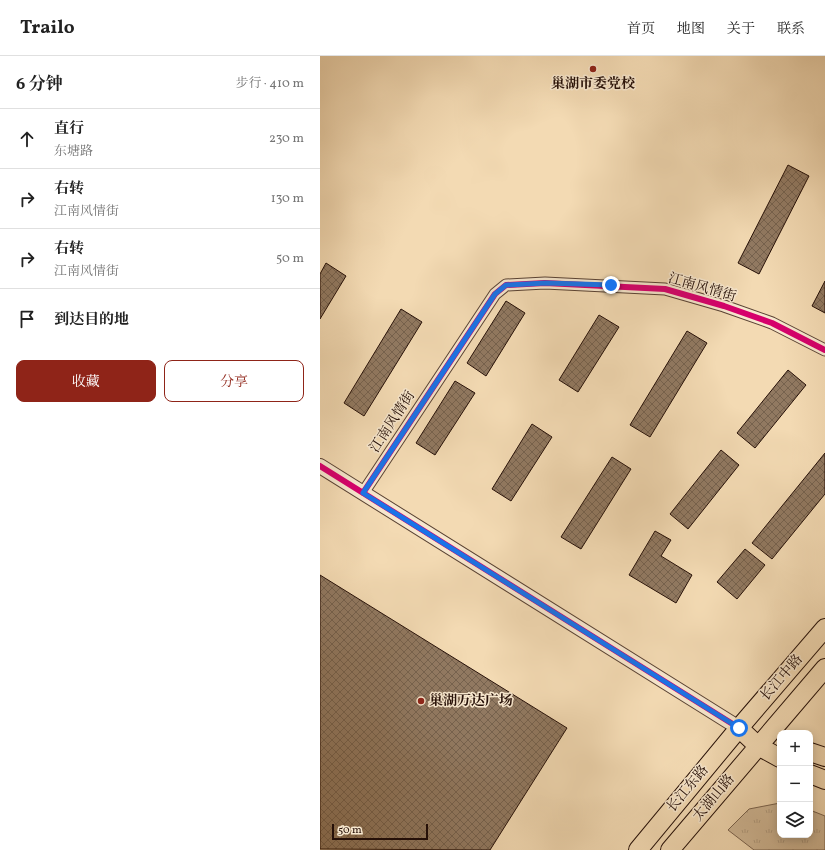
<!DOCTYPE html>
<html lang="zh">
<head>
<meta charset="utf-8">
<style>
	body { margin:0; font-family:Vollkorn,"Noto Serif SC",serif; background:#f6f6f6; color:#222 }
	.controls { position:absolute; right:12px; bottom:12px; display:grid; overflow:hidden; border-radius:8px; box-shadow:0 2px 10px #0003 }
	.controls button { width:36px; height:36px; display:grid; place-items:center; padding:0; border:0; border-bottom:1px solid #e0e0e0; background:#fff; color:#222; font:20px sans-serif }
	.scale { position:absolute; left:12px; bottom:10px; width:96px; box-sizing:border-box; padding-left:4px; border:2px solid #261008; border-top:0; font-size:11px; line-height:14px; white-space:nowrap; color:#261008; -webkit-text-stroke:3px #f7e7ce; paint-order:stroke }
	.stop { position:absolute; width:12px; height:12px; margin:-9px; border:3px solid #1a73e8; border-radius:50%; background:#fff }
	.stop.end { background:#1a73e8; border-color:#fff; box-shadow:0 1px 4px #0008 }
	.list { margin:0; padding:0; list-style:none }
	h2 { display:flex; justify-content:space-between; align-items:center; height:52px; margin:0; padding:0 16px; font-size:17px }
	h2 small { font-size:13px; font-weight:400; color:#767676 }
	.list li { display:grid; grid-template-columns:26px 1fr auto; gap:12px; align-items:center; box-sizing:border-box; height:60px; padding:0 16px; border-top:1px solid #e0e0e0 }
	.list b { display:block; font-size:15px; white-space:nowrap }
	.list p { margin:0; font-size:13px; white-space:nowrap; color:#767676 }
	.list em { font-size:13px; font-style:normal; color:#767676 }
	.actions { display:flex; gap:8px; padding:12px 16px }
	.actions a { flex:1; padding:9px 0; border:1px solid #8f2418; border-radius:8px; text-align:center; font-size:14px; color:#8f2418 }
	.actions .main { background:#8f2418; color:#fff }
	.icon { flex:none; width:22px; height:22px; fill:none; stroke:currentColor; stroke-width:2; stroke-linecap:round; stroke-linejoin:round }
	.map { position:relative; flex:none; width:505px; height:794px; overflow:hidden }
	header { display:flex; align-items:center; gap:24px; box-sizing:border-box; height:56px; padding:0 20px; background:#fff; border-bottom:1px solid #e0e0e0 }
	header strong { font-size:19px }
	nav { display:flex; gap:22px; margin-inline-start:auto; font-size:14px }
	main { display:flex }
	aside { flex:1; background:#fff }
	.map>svg:first-child { display:block }
	.park { fill:url(#park-tufts); stroke:#7b644f }
	.building { fill:url(#building-cross-hatch); stroke:#261008 }
	.lines { fill:none; stroke-linecap:round; stroke-linejoin:round }
	.minor-casing { stroke:#594233; stroke-width:13 }
	.tertiary-casing { stroke:#594233; stroke-width:16 }
	.primary-casing { stroke:#261008; stroke-width:20 }
	.minor { stroke:#f7e7ce; stroke-width:11 }
	.tertiary { stroke:#f7e7ce; stroke-width:14 }
	.primary { stroke:#f3dab3; stroke-width:18 }
	.cycleway-casing { stroke:#f7e7ce; stroke-width:8 }
	.cycleway { stroke:#d6006c; stroke-width:6 }
	.route { stroke:#1a73e8; stroke-width:5 }
	.poi-dot { fill:#8f2418; stroke:#f7e7ce; stroke-width:1.5 }
	.labels { text-anchor:middle; dominant-baseline:central; stroke-width:3; stroke-linejoin:round; paint-order:stroke }
	.poi-label { font-size:14px; font-weight:bold; fill:#261008; stroke:#f7e7ce }
	.street-label { font-size:14px; fill:#261008; stroke:#f7e7ce }
</style>
</head>
<body>
<header>
<strong>Trailo</strong>
<nav><a>首页</a><a>地图</a><a>关于</a><a>联系</a></nav>
</header>
<main>
<aside>
<h2>6 分钟<small>步行 · 410 m</small></h2>
<ul class="list">
<li><svg class="icon" aria-label="ahead" viewBox="0 0 24 24"><path d="M12 20V5M6 11l6-6 6 6"/></svg><div><b>直行</b><p>东塘路</p></div><em>230 m</em></li>
<li><svg class="icon" aria-label="right" viewBox="0 0 24 24"><path d="M7 20v-9h11M14 6l5 5-5 5"/></svg><div><b>右转</b><p>江南风情街</p></div><em>130 m</em></li>
<li><svg class="icon" aria-label="right" viewBox="0 0 24 24"><path d="M7 20v-9h11M14 6l5 5-5 5"/></svg><div><b>右转</b><p>江南风情街</p></div><em>50 m</em></li>
<li><svg class="icon" aria-label="arrive" viewBox="0 0 24 24"><path d="M6 21V4h12l-3 4 3 4H6"/></svg><div><b>到达目的地</b></div></li>
</ul>
<div class="actions"><a class="main">收藏</a><a>分享</a></div>
</aside>
<div class="map">
<svg width="505" height="794" viewBox="0 0 505 794">
	<defs>
		<pattern id="park-tufts" width="24" height="20" patternUnits="userSpaceOnUse"><rect width="24" height="20" fill="#d0b896"/><path d="M3 7l-1-3M5 7V3M7 7l1-3M15 17l-1-3M17 17v-4M19 17l1-3" fill="none" stroke="#b29d80"/></pattern>
		<pattern id="building-cross-hatch" width="8" height="8" patternUnits="userSpaceOnUse"><rect width="8" height="8" fill="#917961"/><path d="M0 0l8 8M0 8l8-8" fill="none" stroke="#76624e"/></pattern>
	</defs>
	<rect width="100%" height="100%" fill="#f3dab3"/>
	<filter id="stains"><feTurbulence type="fractalNoise" baseFrequency=".005" numOctaves="4"/><feColorMatrix values="0 0 0 0 .2 0 0 0 0 .09 0 0 0 0 .02 0 0 0 .5 -.17"/></filter>
	<radialGradient id="worn" r=".72"><stop offset=".6" stop-color="#630" stop-opacity="0"/><stop offset="1" stop-color="#630" stop-opacity=".3"/></radialGradient>
	<path class="park" d="M 460,747 L 460,779 L 490,779 L 490,754 L 505,760 L 505,794 L 434,794 L 408,774 L 429,753 Z"/>
	<path class="building" d="M 468,109 L 489,120 L 439,218 L 418,207 Z
		M 6,207 L 26,220 L 0,263 L 0,218 Z
		M 505,225 L 505,257 L 492,250 Z
		M 186,245 L 205,257 L 166,320 L 147,307 Z
		M 81,253 L 102,266 L 44,360 L 24,347 Z
		M 279,259 L 299,271 L 258,336 L 239,324 Z
		M 367,275 L 387,287 L 330,381 L 310,369 Z
		M 468,314 L 486,329 L 435,392 L 417,377 Z
		M 135,325 L 155,337 L 115,399 L 96,387 Z
		M 212,368 L 232,381 L 191,445 L 172,433 Z
		M 401,394 L 419,409 L 368,473 L 350,458 Z
		M 505,397 L 505,438 L 452,503 L 432,487 Z
		M 292,401 L 311,413 L 261,493 L 241,481 Z
		M 335,475 L 351,484 L 341,500 L 372,519 L 356,547 L 309,519 Z
		M 425,493 L 445,509 L 417,543 L 397,526 Z
		M 0,519 L 247,672 L 170,794 L 0,793 Z"/>
	<g class="lines">
		<g class="minor-casing">
			<path id="minor" d="M 43,437 L 175,238 L 186,229 L 225,227 L 345,233 L 404,250 L 452,267 L 505,294"/>
		</g>
		<g class="tertiary-casing">
			<path id="tertiary" d="M 0,410 L 419,672"/>
		</g>
		<g class="primary-casing">
			<path id="primary" d="M 419,672 L 438,690 L 460,702
				M 490,696 L 505,701
				M 490,718 L 505,724
				M 318,794 L 419,672 L 505,572
				M 350,794 L 505,612"/>
		</g>
		<use href="#minor" class="minor"/>
		<use href="#tertiary" class="tertiary"/>
		<use href="#primary" class="primary"/>
		<g class="cycleway-casing">
			<path id="cycleway" d="M 0,410 L 419,672
				M 43,437 L 175,238 L 186,229 L 225,227 L 345,233 L 404,250 L 452,267 L 505,294"/>
		</g>
		<use href="#cycleway" class="cycleway"/>
	</g>
	<g class="lines">
		<path class="route" d="M 291,229 L 226,227 L 186,229 L 175,238 L 43,437 L 419,672"/>
	</g>
	<g class="poi-dot">
		<circle cx="273" cy="13" r="4"/>
		<circle cx="101" cy="645" r="4"/>
	</g>
	<g class="labels">
		<g class="poi-label">
			<text x="273" y="28">巢湖市委党校</text>
			<text x="109" y="645" text-anchor="start">巢湖万达广场</text>
		</g>
		<g class="street-label">
			<text transform="translate(382 232) rotate(16)">江南风情街</text>
			<text transform="translate(73 366) rotate(-57)">江南风情街</text>
			<text transform="translate(462 622) rotate(-49)">长江中路</text>
			<text transform="translate(368 733) rotate(-50)">长江东路</text>
			<text transform="translate(394 742) rotate(-50)">太湖山路</text>
		</g>
	</g>
	<rect width="100%" height="100%" filter="url(#stains)"/>
	<rect width="100%" height="100%" fill="url(#worn)"/>
</svg>
<div class="controls">
<button>+</button>
<button>−</button>
<button><svg class="icon" aria-label="layers" viewBox="0 0 24 24"><path d="M12 4l9 5-9 5-9-5zM3 14l9 5 9-5"/></svg></button>
</div>
<div class="scale">50 m</div>
<div class="stop" style="left:419px;top:672px"></div>
<div class="stop end" style="left:291px;top:229px"></div>
</div>
</main>
</body>
</html>
